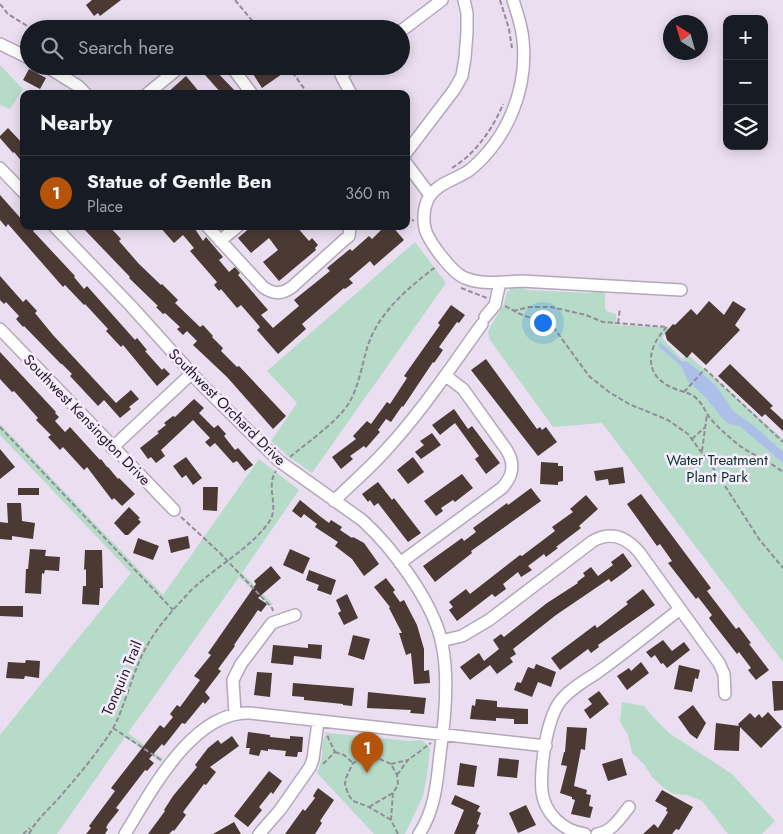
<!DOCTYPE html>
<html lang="en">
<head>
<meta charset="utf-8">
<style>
	body { margin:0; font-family:Jost,sans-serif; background:#20242c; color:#f1f3f6 }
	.controls { position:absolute; right:15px; top:15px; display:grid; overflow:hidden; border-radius:10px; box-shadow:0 2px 12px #0003 }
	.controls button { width:45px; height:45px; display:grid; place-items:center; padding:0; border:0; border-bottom:1px solid #363941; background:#171b24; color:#f1f3f6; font:25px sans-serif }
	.compass { position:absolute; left:663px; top:15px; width:45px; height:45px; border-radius:50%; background:#171b24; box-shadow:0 2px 12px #0003; rotate:323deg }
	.you { position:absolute; left:542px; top:322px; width:18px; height:18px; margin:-12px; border:4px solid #fff; border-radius:50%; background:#1a73e8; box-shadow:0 0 0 8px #1a73e833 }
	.badge { display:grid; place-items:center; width:32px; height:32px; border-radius:50%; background:#b45309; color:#fff; font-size:16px; font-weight:700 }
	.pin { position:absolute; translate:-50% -41px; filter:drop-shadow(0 1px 2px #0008) }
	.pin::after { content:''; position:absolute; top:26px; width:18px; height:15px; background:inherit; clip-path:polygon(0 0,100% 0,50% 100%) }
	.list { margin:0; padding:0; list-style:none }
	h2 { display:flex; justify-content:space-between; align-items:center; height:65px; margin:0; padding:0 20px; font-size:21px }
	h2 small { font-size:16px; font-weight:400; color:#9ea1a6 }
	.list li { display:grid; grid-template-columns:32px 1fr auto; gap:15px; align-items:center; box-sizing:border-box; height:75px; padding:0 20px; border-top:1px solid #363941 }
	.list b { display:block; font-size:19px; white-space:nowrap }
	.list p { margin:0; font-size:16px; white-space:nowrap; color:#9ea1a6 }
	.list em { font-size:16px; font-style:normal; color:#9ea1a6 }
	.icon { flex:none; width:28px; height:28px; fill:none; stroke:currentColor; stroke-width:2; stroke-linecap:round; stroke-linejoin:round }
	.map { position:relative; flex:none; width:783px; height:834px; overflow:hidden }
	.search { position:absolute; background:#171b24; box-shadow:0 2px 12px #0003; left:20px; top:20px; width:390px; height:55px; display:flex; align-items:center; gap:12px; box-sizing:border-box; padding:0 18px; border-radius:28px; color:#9ea1a6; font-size:19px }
	.panel { position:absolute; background:#171b24; box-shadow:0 2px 12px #0003; left:20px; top:90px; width:390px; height:140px; border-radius:10px }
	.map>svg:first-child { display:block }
	.green { fill:#b6dbc9 }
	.water { fill:#abbfe8 }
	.building { fill:#4b3934 }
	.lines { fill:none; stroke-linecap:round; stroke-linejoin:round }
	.minor-casing { stroke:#b3a8b9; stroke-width:14 }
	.path { stroke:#948b98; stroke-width:2; stroke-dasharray:5 2.5; stroke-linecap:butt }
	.minor { stroke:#fff; stroke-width:11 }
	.labels { text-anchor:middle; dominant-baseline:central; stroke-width:5; stroke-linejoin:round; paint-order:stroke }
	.street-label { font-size:15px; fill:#211d23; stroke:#f7ebfe }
	.park-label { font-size:15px; fill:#0a3727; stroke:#f7ebfe }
</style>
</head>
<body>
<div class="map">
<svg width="783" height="834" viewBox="0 0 783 834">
	<rect width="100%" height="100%" fill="#eadef0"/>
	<path class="green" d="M 0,65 L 23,89 L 10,109 L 0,105 Z
		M 415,242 L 446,283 L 312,473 L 288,456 L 271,441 L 297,403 L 267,371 Z
		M 520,286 L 527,290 L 590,293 L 596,290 L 602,291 L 605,294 L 605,306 L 606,311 L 616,314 L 616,325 L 660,327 L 669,329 L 665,333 L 662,338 L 682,359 L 687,354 L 783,439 L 783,662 L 602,423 L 553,427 L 490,340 L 488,333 L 489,329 L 504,304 L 507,293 L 512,287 Z
		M 0,424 L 163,595 L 259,459 L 299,490 L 242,573 L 273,604 L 270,606 L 239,577 L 128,733 L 163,759 L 161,762 L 125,737 L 57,834 L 0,834 L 0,735 L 131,573 L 0,435 Z
		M 622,702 L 644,706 L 654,718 L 669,733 L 732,774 L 775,821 L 762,834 L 728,834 L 702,801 L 687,795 L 674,794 L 664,788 L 652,777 L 644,764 L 632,753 L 628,735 L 620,722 Z
		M 328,733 L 410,741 L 421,740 L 428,745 L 430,749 L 428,769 L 423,796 L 405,834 L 374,834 L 317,773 C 319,768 321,762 322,757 C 323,748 320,739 328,733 Z"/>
	<path class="water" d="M 660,342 L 681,361 L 688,362 L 705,376 L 717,387 L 734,412 L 753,425 L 783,452 L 783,463 L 741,427 L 728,423 L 723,419 L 707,399 L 688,381 L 681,366 L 658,346 Z"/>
	<path class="building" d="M 92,0 L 121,0 L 100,16 L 98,13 L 94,16 L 86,5 Z
		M 197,66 L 211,66 L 238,94 L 222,94 Z
		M 248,66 L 277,66 L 282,74 L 262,88 Z
		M 29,69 L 46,78 L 40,89 L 23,80 Z
		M 186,76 L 201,94 L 166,94 Z
		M 8,128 L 24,145 L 24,164 L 14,152 L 13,153 L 0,138 L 0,136 Z
		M 0,195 L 24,222 L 24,226 L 31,226 L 34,230 L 33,231 L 75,276 L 74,277 L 84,289 L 87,286 L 135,340 L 137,338 L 147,350 L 145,351 L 162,370 L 164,368 L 170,374 L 157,386 L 123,345 L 121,347 L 106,331 L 108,329 L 85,304 L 84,305 L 65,285 L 63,287 L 8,224 L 6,227 L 0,220 Z
		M 81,226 L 109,226 L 121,239 L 119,241 L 139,264 L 161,285 L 162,284 L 178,300 L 175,303 L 200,327 L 203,325 L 213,336 L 212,337 L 223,348 L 221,351 L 237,367 L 239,366 L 286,416 L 273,429 L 227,377 L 193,345 L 197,341 L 187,331 L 183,335 L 177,329 L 180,327 L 165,313 L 163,314 L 156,307 L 158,306 L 129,278 L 130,277 Z
		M 159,226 L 193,226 L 203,241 L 206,237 L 223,257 L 219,260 L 229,272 L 235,267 L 240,273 L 238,275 L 268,310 L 261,315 L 273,328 L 299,306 L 294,300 L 330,271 L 327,268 L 339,258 L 350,249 L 352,251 L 369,236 L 372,239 L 385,226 L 392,226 L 404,240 L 374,266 L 370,261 L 349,279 L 353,283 L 345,289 L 344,288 L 302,324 L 306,329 L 278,354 L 257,330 L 260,327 L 241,305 L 237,308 L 221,289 L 219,291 L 214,285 L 217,282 L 190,251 L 194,248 L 183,235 L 174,243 Z
		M 252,226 L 296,226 L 309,241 L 312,238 L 318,245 L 315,248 L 316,250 L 279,281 L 263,262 L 278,250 L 269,238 L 251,253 L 238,238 Z
		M 0,276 L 23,302 L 26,299 L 37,311 L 35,313 L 53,335 L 116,403 L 131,390 L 139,399 L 129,407 L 131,409 L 120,418 L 104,400 L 98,406 L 70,376 L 72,374 L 62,364 L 61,364 L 24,326 L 23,327 L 16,319 L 19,316 L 6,302 L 4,304 L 0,300 Z
		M 709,301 L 724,315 L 733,301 L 746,309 L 735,325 L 740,330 L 706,365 L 692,352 L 687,358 L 667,340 L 665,333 L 673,324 L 675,325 L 691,309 L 697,315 Z
		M 451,305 L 465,315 L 459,323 L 457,322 L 439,347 L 443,350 L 434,363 L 433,362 L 403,407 L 402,406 L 391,422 L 386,419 L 378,430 L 380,432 L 366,448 L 364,446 L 350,456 L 353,459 L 341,469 L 332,457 L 356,439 L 353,436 L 367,421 L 371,424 L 387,402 L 390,404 L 407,378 L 404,376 L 440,325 L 438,323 Z
		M 0,352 L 56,412 L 55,413 L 59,417 L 55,421 L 65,432 L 70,427 L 100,460 L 101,459 L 107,467 L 108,467 L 118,479 L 119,478 L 135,494 L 122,506 L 114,498 L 112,500 L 87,467 L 84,470 L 63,447 L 60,450 L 48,437 L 51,435 L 36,420 L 38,418 L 14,391 L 12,392 L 0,379 Z
		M 486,359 L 537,429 L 540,427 L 542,430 L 546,427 L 557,442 L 538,456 L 471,370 Z
		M 730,364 L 773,406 L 770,408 L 783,420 L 783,431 L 765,414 L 762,417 L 718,376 Z
		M 194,399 L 204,408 L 199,413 L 214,428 L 218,425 L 226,434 L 224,436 L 235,450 L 238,448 L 253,465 L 245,471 L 237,461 L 233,463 L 215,443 L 210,447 L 205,442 L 210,438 L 193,420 L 161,450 L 165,456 L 156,463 L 151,457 L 148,459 L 140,448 L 159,433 L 157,432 L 166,425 L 164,423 L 173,416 L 175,417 Z
		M 454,409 L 468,429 L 472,426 L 500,463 L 486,474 L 475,459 L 479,456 L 455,423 L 440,435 L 432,425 Z
		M 432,433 L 441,445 L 421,459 L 415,452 L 424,445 L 420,441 Z
		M 0,449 L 15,467 L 0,479 Z
		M 186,457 L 202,478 L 193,485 L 186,475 L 182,478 L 173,466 Z
		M 413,457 L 424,472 L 408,484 L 397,470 Z
		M 541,462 L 558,463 L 558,466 L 563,466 L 563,481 L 558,482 L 558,485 L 540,484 Z
		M 623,467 L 625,483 L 609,485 L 608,479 L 596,481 L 594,471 Z
		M 462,474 L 473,488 L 455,502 L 453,500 L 441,508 L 443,511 L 436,516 L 424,501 Z
		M 378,482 L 392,500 L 394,498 L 421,533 L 408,542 L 378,503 L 374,506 L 370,500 L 368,502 L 362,494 Z
		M 203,487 L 218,487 L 217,511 L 203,510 Z
		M 18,488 L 39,488 L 39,495 L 18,495 Z
		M 531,488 L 541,501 L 471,551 L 472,553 L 435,582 L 423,566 L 462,538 L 464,541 L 476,532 L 473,528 L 507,503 L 508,505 Z
		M 641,494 L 711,588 L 707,591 L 736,629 L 739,627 L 751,643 L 749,644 L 769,670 L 756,680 L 748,670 L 751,668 L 739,652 L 737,654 L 709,618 L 712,615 L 698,597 L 696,599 L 668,563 L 672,561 L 660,544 L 657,546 L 627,504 Z
		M 586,495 L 598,509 L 579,526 L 581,528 L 556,547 L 558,548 L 546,557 L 544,554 L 528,566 L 532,570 L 521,577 L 518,572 L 503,584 L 506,589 L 495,597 L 492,594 L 457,621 L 449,610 L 453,607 L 449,602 L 466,589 L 470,594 L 520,555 L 522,556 L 555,531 L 552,527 L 573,512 L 570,509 Z
		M 300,500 L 321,517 L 329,523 L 331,520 L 342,527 L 340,530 L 352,538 L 353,537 L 364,543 L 379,564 L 364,576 L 352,559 L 335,546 L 338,542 L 315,527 L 317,524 L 304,514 L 301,518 L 292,511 Z
		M 7,503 L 21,503 L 22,521 L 35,523 L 33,539 L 12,536 L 12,540 L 0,539 L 0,522 L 8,523 Z
		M 129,507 L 140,518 L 138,519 L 141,522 L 128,535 L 125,535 L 114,523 Z
		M 188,536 L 190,548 L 171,553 L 168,540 Z
		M 138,538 L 159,546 L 153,560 L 133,553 Z
		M 30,549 L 46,550 L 45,556 L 60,557 L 59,571 L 45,570 L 44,574 L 42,573 L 41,594 L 25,593 L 26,569 L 28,569 Z
		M 290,549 L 310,558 L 303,574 L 283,565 Z
		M 85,550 L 102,550 L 103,588 L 100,588 L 99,605 L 82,604 L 83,586 L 86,586 L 86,569 L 84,570 Z
		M 623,553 L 632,566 L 626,571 L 611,582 L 609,579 L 556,615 L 513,649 L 516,654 L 510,658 L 513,662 L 497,674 L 490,665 L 470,680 L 460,667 L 479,653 L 484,661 L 499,649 L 493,640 L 501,634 L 504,637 L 547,603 L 578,583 L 577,582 L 585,576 L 583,573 L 591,567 L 598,576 L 613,565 L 611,562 Z
		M 271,566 L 281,578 L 258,598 L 267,604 L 261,612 L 258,610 L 234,645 L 235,646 L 218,669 L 221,671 L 205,692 L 210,698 L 205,704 L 203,702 L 185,724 L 182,723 L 164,746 L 162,744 L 149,759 L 154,763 L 147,771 L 145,770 L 116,808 L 119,810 L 108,824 L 106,828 L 108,829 L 105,834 L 86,834 L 91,828 L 89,826 L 115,791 L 111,788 L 160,725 L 164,728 L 173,717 L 170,714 L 177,705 L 180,707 L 200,680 L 194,676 L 211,655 L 208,653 L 256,584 L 254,581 Z
		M 309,570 L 336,580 L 331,595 L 317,590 L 319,585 L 306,580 Z
		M 386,578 L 395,590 L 393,592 L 400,602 L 404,600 L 417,625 L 424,649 L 424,671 L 429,670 L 430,683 L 414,684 L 411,653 L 406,655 L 399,633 L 402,633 L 389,608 L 390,607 L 374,587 Z
		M 643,589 L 655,605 L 598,645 L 599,647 L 591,653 L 588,649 L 560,670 L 551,658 L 595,625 L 597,628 L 628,604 L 626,602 Z
		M 347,594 L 358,618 L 344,625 L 338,613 L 341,611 L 336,600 Z
		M 0,606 L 23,606 L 23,617 L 0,616 Z
		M 353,635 L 370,639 L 364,660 L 348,655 Z
		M 663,640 L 672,651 L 684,642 L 690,650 L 667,668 L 663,663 L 661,664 L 655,655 L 651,658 L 646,652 Z
		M 308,644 L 322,645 L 321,659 L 294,656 L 293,665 L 271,663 L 273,645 L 308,648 Z
		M 26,660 L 40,661 L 39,678 L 25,676 L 24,679 L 6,678 L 8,662 L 25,663 Z
		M 641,662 L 649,673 L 627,690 L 617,676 L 629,668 L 631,671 Z
		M 536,664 L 556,672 L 551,687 L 538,682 L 532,697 L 514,690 L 517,682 L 521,683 L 528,667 L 534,669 Z
		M 679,665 L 700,670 L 698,679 L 695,678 L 692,692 L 674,689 Z
		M 257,672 L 272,673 L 270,697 L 254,695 Z
		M 772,681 L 783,681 L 783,710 L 774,711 Z
		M 293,683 L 354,688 L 352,706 L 343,705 L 343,704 L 304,700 L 304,697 L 292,696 Z
		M 599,691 L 609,704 L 590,719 L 584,710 L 592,704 L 588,699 Z
		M 368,692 L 426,698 L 424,714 L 410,713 L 411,710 L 367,708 Z
		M 476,699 L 497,701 L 497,707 L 528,709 L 528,724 L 514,724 L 514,719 L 496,718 L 496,721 L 470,719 L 472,705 L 475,706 Z
		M 693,705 L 706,723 L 697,739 L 690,734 L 678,717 Z
		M 768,712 L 782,727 L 761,748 L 740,727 L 739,751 L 714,750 L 716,723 L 739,726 L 738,724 L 750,713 L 755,718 L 759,714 L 762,718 Z
		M 567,727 L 587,728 L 585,750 L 581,749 L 574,786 L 587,790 L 586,794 L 591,795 L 589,806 L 593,807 L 590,818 L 571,814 L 575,800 L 572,799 L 572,797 L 560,793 L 567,766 L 561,765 L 564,752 L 565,752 Z
		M 248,732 L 270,735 L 270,737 L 290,739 L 290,736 L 303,737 L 302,752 L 298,752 L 297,757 L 285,756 L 286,751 L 268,749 L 268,751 L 261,750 L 259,756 L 249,754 L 250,748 L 246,748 Z
		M 232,736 L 239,746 L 210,767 L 216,772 L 206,785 L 204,784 L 183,812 L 186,815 L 174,831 L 173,830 L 169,834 L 148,834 L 165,811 L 164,810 L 173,796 L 197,767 L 195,765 L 208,748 L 218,740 L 221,744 Z
		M 499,758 L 519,760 L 517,778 L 497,776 Z
		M 622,758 L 627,775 L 608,781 L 602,764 Z
		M 460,763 L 477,766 L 474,787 L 457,785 Z
		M 269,771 L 282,781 L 273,794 L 271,792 L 259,807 L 262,810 L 248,827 L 234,816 Z
		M 318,788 L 334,800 L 320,821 L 322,823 L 315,834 L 285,834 L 303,809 L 305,811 L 315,798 L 313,796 Z
		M 662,790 L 693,807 L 679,830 L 676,829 L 672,834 L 643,834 L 654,824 L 658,828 L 668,812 L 666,811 L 667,808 L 655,801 Z
		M 455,795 L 480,806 L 477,811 L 481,813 L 477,824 L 479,825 L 475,834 L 454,834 L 464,810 L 451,804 Z
		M 526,805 L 536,825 L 518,833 L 509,813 Z
		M 234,822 L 241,834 L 213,834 Z"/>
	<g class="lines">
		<g class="minor-casing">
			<path id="minor" d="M 513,0 C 517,13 522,26 523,40 C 528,88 508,138 471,169 C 457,180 437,182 428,199 C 424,208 423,219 425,229 C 429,242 452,273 465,278 C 481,285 504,282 521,281 L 681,290
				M 401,31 L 442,0
				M 0,44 L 29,58
				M 46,66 L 78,86 L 86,94
				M 231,66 L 252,94
				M 147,94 L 181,66
				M 351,94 L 341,75 L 353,66
				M 406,153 L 454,90 L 462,76 L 465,58 L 467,32 L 467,13 L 464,0
				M 406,163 L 430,195
				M 0,168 L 24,193
				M 54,226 L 131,306 L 203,386 L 279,461 L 362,520 C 392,547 434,603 442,644 C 449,677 445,720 440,754 C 437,782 435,810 419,834
				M 207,226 L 263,287 C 273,294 281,295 292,287 L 343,241 L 349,236 L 350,226
				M 220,241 L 238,226
				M 485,317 L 495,305 L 500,282
				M 0,329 L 174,510
				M 112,448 L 192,373
				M 334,501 C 351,484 370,468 386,450 C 422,411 451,367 482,324
				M 400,563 L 502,488 C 514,475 515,463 506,449 L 463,389 L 446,376
				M 441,641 L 462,636 L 489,620 L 593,541 C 611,531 626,537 639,552 L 719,663 L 724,674 L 725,694
				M 235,714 L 233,680 L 241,664 L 272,623 L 295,615
				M 125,834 C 151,792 192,711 250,713 L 546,746
				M 259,834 L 280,810 L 310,767 L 313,759 L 318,722
				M 585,834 C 563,831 545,814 542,792 C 540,769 546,722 559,703 C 568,690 585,681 598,672 C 626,652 653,630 680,609
				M 597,834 C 612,832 620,818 629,807"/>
		</g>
		<path class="path" d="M 235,0 L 259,29
			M 500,0 L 509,29 L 512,48
			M 0,4 L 8,14 L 32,29
			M 288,66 L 308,94
			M 452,168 C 475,154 493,129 503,104
			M 406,215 L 414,221
			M 461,288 L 487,298
			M 505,306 L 520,314 L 542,322 L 554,328 L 589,376 L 609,392 L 629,404 L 668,420 L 688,434 L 716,472 L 759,539 L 783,568
			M 513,311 L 529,307 L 551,307 L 586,315 L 603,322 L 667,327
			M 618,323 L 620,308
			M 667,327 C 647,347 642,375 673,388 C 681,392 691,392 697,399 C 703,404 705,412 710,418 C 717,427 726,434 735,442 C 749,454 768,460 783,472
			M 684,392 L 705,369 L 783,442
			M 0,427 L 173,610
			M 692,439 L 704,428
			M 702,451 L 707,414
			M 290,457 C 308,442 337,422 349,403 C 359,386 362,364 368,345 C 379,312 410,286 437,266
			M 181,517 L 219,552 L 272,608 L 273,611
			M 113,728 L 161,760
			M 335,752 L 344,755 L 353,763
			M 323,764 L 335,752 L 326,733
			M 391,764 L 408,760
			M 397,775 L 408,760 L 431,743
			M 393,793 L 391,820 L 398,834
			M 369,807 L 393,793 L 398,785 L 397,775 L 391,764 L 373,756 L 353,763 L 346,778 L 345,784 L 348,794 L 353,801 L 369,807 L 391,820
			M 23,834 L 30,828
			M 29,834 C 36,820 48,810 58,799 C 77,777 96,755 112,730 C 122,713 129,686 137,667 C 147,640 165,618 184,598 C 208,570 248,552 269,522 C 280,507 265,487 276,471"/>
		<use href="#minor" class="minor"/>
	</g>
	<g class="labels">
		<g class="street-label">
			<text transform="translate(227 407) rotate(45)">Southwest Orchard Drive</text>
			<text transform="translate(87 420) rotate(46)">Southwest Kensington Drive</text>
			<text transform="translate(122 678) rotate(-67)">Tonquin Trail</text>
		</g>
		<g class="park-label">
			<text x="717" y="460">Water Treatment<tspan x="717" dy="17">Plant Park</tspan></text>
		</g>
	</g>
</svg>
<div class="controls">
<button>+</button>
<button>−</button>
<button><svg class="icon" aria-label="layers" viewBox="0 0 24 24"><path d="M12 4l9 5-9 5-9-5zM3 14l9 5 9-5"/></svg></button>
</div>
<svg class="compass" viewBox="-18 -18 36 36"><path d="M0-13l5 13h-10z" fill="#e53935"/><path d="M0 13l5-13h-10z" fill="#9ea1a6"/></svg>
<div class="you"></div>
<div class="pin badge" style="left:367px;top:773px">1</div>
<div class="search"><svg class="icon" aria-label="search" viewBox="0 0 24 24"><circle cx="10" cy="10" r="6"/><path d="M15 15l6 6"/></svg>Search here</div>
<section class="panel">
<h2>Nearby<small></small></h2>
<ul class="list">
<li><span class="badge">1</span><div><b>Statue of Gentle Ben</b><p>Place</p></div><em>360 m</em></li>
</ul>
</section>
</div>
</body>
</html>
